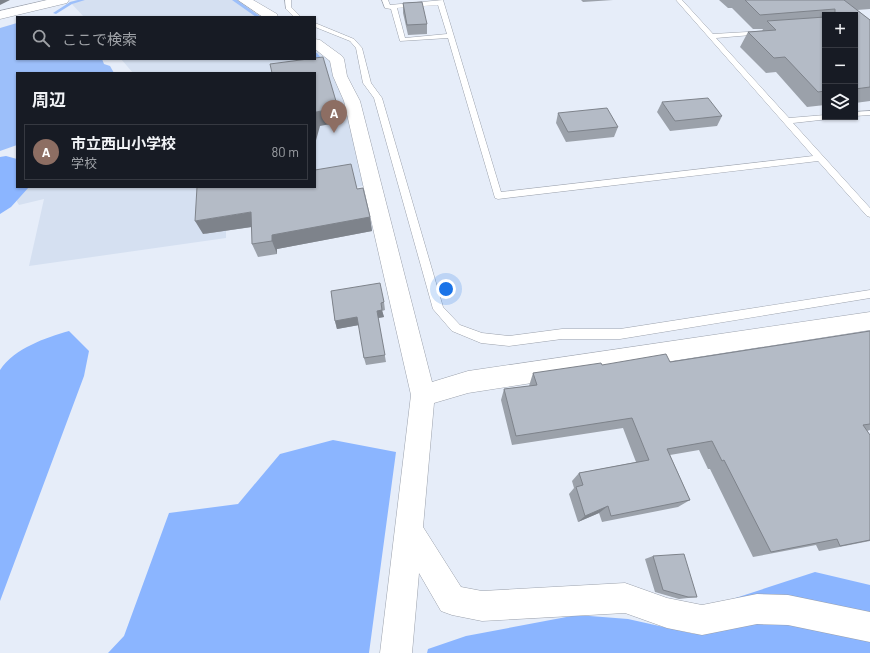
<!DOCTYPE html>
<html lang="ja">
<head>
<meta charset="utf-8">
<style>
	body { margin:0; font-family:Barlow,"Noto Sans JP",sans-serif; background:#242831; color:#f1f3f6 }
	.controls { position:absolute; right:12px; top:12px; display:grid; overflow:hidden; border-radius:0px; box-shadow:0 1px 3px #0004 }
	.controls button { width:36px; height:36px; display:grid; place-items:center; padding:0; border:0; border-bottom:1px solid #363941; background:#171b24; color:#f1f3f6; font:20px sans-serif }
	.you { position:absolute; left:446px; top:289px; width:14px; height:14px; margin:-10px; border:3px solid #fff; border-radius:50%; background:#1a73e8; box-shadow:0 0 0 6px #1a73e833 }
	.badge { display:grid; place-items:center; width:26px; height:26px; border-radius:50%; background:#767820; color:#fff; font-size:13px; font-weight:700 }
	.pin { position:absolute; translate:-50% -33px; filter:drop-shadow(0 1px 2px #0008) }
	.pin::after { content:''; position:absolute; top:21px; width:14px; height:12px; background:inherit; clip-path:polygon(0 0,100% 0,50% 100%) }
	.list { margin:0; padding:0; list-style:none }
	h2 { display:flex; justify-content:space-between; align-items:center; height:52px; margin:0; padding:0 16px; font-size:17px }
	h2 small { font-size:13px; font-weight:400; color:#9ea1a6 }
	.list li { display:grid; grid-template-columns:26px 1fr auto; gap:12px; align-items:center; box-sizing:border-box; height:56px; margin:0 8px 8px; padding:0 8px; border:1px solid #363941; border-radius:0px }
	.list b { display:block; font-size:15px; white-space:nowrap }
	.list p { margin:0; font-size:13px; white-space:nowrap; color:#9ea1a6 }
	.list em { font-size:13px; font-style:normal; color:#9ea1a6 }
	.icon { flex:none; width:22px; height:22px; fill:none; stroke:currentColor; stroke-width:2; stroke-linecap:round; stroke-linejoin:round }
	.map { position:relative; flex:none; width:870px; height:653px; overflow:hidden }
	.search { position:absolute; background:#171b24; box-shadow:0 1px 3px #0004; left:16px; top:16px; width:300px; height:44px; display:flex; align-items:center; gap:10px; box-sizing:border-box; padding:0 14px; border-radius:0px; color:#9ea1a6; font-size:15px }
	.panel { position:absolute; background:#171b24; box-shadow:0 1px 3px #0004; left:16px; top:72px; width:300px; height:116px; border-radius:0px }
	.map>svg:first-child { display:block }
	.built { fill:#d5e0f1 }
	.forest { fill:#8bb5ff }
	.water { fill:#9cbffa }
	.lines { fill:none; stroke-linecap:round; stroke-linejoin:round }
	.stream { fill:#9cbffa; fill-rule:evenodd }
	.lane-casing { stroke:#9ba1ac; stroke-width:1 }
	.street-casing { stroke:#9ba1ac; stroke-width:1 }
	.lane { fill:#fff; fill-rule:evenodd }
	.street { fill:#fff; fill-rule:evenodd }
	.wall { fill:#9ba1aa }
	.shaded-wall { fill:#7e838b }
	.building { fill:#b4bbc6; stroke:#7e838b }
</style>
</head>
<body>
<div class="map">
<svg width="870" height="653" viewBox="0 0 870 653">
	<rect width="100%" height="100%" fill="#e6edf9"/>
	<path class="built" d="M 77,0 L 238,0 L 264,17 L 84,17 L 70,2 Z
		M 315,48 L 331,60 L 346,104 L 363,186 L 226,209 L 226,238 L 29,266 L 44,199 L 19,205 L 0,174 L 0,168 L 17,187 L 315,187 L 315,73 L 133,73 L 121,59 L 315,59 Z"/>
	<path class="forest" d="M 6,156 L 17,159 L 17,187 L 29,187 L 11,207 L 0,214 L 0,157 Z
		M 69,331 L 89,351 L 84,376 L 0,601 L 0,370 C 15,348 45,338 69,331 Z
		M 333,440 L 396,452 L 369,653 L 108,653 L 124,636 L 169,513 L 238,504 L 280,454 Z
		M 815,572 L 870,585 L 870,653 L 427,653 L 428,649 L 466,636 L 577,615 L 628,619 L 695,634 L 717,604 Z"/>
	<path class="water" d="M 17,23 L 17,59 L 102,59 L 104,64 L 110,66 L 114,73 L 17,73 L 17,145 L 0,151 L 0,28 Z"/>
	<g class="lines">
		<path class="stream" d="M 78,0 L 85,0 L 72,4 L 56,14 L 53,13 L 70,2 Z
			M 232,0 L 237,0 L 261,17 L 256,17 Z
			M 315,53 L 317,53 L 325,63 L 325,65 L 321,65 L 315,57 Z"/>
		<g class="lane-casing">
			<path id="lane" d="M 285,0 L 291,0 L 291,7 L 301,17 L 294,17 L 286,9 Z
				M 382,0 L 388,0 L 390,5 L 443,0 L 501,192 L 813,156 L 676,0 L 682,0 L 713,34 L 765,31 L 766,32 L 763,34 L 716,38 L 789,118 L 825,115 L 825,117 L 833,117 L 829,119 L 793,123 L 870,208 L 870,217 L 867,216 L 818,161 L 498,199 L 495,198 L 448,38 L 400,41 L 391,9 L 385,8 ZM 438,5 L 447,34 L 405,38 L 397,8 Z
				M 315,23 L 354,39 L 362,48 L 371,83 L 382,98 L 443,307 L 460,325 L 482,333 L 509,336 L 562,329 L 620,329 L 870,290 L 870,298 L 620,339 L 562,339 L 509,346 L 481,343 L 452,331 L 433,309 L 374,98 L 363,83 L 356,48 L 350,41 L 315,27 Z
				M 870,111 L 870,115 L 855,116 L 855,112 Z"/>
		</g>
		<g class="street-casing">
			<path id="street" d="M 47,0 L 69,0 L 67,3 L 0,19 L 0,11 Z
				M 238,0 L 253,0 L 277,14 L 278,17 L 263,17 Z
				M 315,39 L 320,40 L 342,56 L 344,59 L 347,76 L 360,101 L 432,382 L 468,371 L 870,312 L 870,330 L 468,393 L 434,403 L 423,527 L 461,587 L 482,591 L 625,583 L 667,598 L 702,605 L 757,594 L 788,595 L 870,612 L 870,642 L 788,625 L 757,624 L 702,635 L 667,628 L 625,613 L 482,621 L 452,615 L 441,611 L 419,573 L 412,653 L 380,653 L 411,395 L 344,101 L 333,76 L 330,61 L 315,49 Z"/>
		</g>
		<use href="#lane" class="lane"/>
		<use href="#street" class="street"/>
	</g>
	<path class="wall" d="M 581,0 L 613,0 L 583,2 Z
		M 719,0 L 870,0 L 870,9 L 857,10 L 870,20 L 870,101 L 855,103 L 855,15 L 825,15 L 825,105 L 807,107 L 776,72 L 766,73 L 740,47 L 748,32 L 762,31 L 763,29 L 753,29 L 732,8 L 728,8 Z
		M 403,3 L 427,24 L 427,34 L 408,35 L 403,13 Z
		M 662,102 L 722,116 L 717,126 L 670,131 L 657,112 Z
		M 558,113 L 618,127 L 614,137 L 566,142 L 556,123 Z
		M 357,189 L 370,217 L 372,231 L 277,249 L 277,254 L 258,257 L 252,244 L 252,227 L 203,234 Z
		M 331,291 L 384,302 L 385,310 L 382,311 L 384,317 L 378,318 L 386,362 L 366,365 L 364,358 L 359,325 L 337,329 L 335,321 Z
		M 870,331 L 870,430 L 867,431 L 870,435 L 870,541 L 819,551 L 816,545 L 753,557 L 710,469 L 708,469 L 699,450 L 670,455 L 690,500 L 678,507 L 602,522 L 599,513 L 578,522 L 569,494 L 574,488 L 572,481 L 579,473 L 636,462 L 623,428 L 512,445 L 501,400 L 504,389 L 529,386 L 533,373 L 602,365 L 670,362 Z
		M 653,556 L 697,597 L 679,599 L 655,592 L 645,559 Z"/>
	<path class="shaded-wall" d="M 0,0 L 10,0 L 0,5 Z
		M 338,108 L 341,122 L 320,126 L 315,144 L 315,117 L 316,112 Z
		M 251,212 L 257,226 L 203,234 L 195,221 Z
		M 370,217 L 372,231 L 277,249 L 277,254 L 272,241 L 272,235 Z
		M 382,310 L 384,317 L 378,318 L 377,311 Z
		M 357,317 L 359,325 L 337,329 L 335,321 Z
		M 608,506 L 599,513 L 578,522 L 585,516 Z"/>
	<path class="building" d="M 745,0 L 844,0 L 870,20 L 870,87 L 855,89 L 855,15 L 835,15 L 835,9 L 760,15 Z
		M 422,2 L 427,24 L 407,25 L 403,3 Z
		M 825,17 L 825,91 L 818,92 L 785,57 L 774,58 L 748,32 L 776,30 L 767,21 Z
		M 323,57 L 338,108 L 316,112 L 315,117 L 315,73 L 272,73 L 270,64 L 308,59 L 315,59 L 315,58 Z
		M 708,98 L 722,116 L 675,121 L 662,102 Z
		M 607,108 L 618,127 L 568,132 L 558,113 Z
		M 351,164 L 357,189 L 363,188 L 370,217 L 272,235 L 272,241 L 252,244 L 251,212 L 195,221 L 197,187 L 315,187 L 315,170 Z
		M 380,283 L 384,302 L 381,303 L 382,310 L 377,311 L 385,355 L 364,358 L 357,317 L 335,321 L 331,291 Z
		M 870,331 L 870,424 L 863,425 L 870,435 L 870,540 L 840,546 L 837,539 L 771,552 L 724,460 L 722,461 L 712,441 L 667,449 L 690,500 L 611,516 L 608,506 L 585,516 L 576,487 L 583,485 L 579,473 L 649,460 L 632,418 L 516,436 L 504,389 L 537,385 L 533,373 L 601,363 L 602,365 L 666,354 L 670,362 Z
		M 684,554 L 697,597 L 688,597 L 663,590 L 653,556 Z"/>
</svg>
<div class="controls">
<button>+</button>
<button>−</button>
<button><svg class="icon" aria-label="layers" viewBox="0 0 24 24"><path d="M12 4l9 5-9 5-9-5zM3 14l9 5 9-5"/></svg></button>
</div>
<div class="you"></div>
<div class="pin badge" style="left:334px;top:133px;background:#8d6e63">A</div>
<div class="search"><svg class="icon" aria-label="search" viewBox="0 0 24 24"><circle cx="10" cy="10" r="6"/><path d="M15 15l6 6"/></svg>ここで検索</div>
<section class="panel">
<h2>周辺<small></small></h2>
<ul class="list">
<li><span class="badge" style="background:#8d6e63">A</span><div><b>市立西山小学校</b><p>学校</p></div><em>80 m</em></li>
</ul>
</section>
</div>
</body>
</html>
